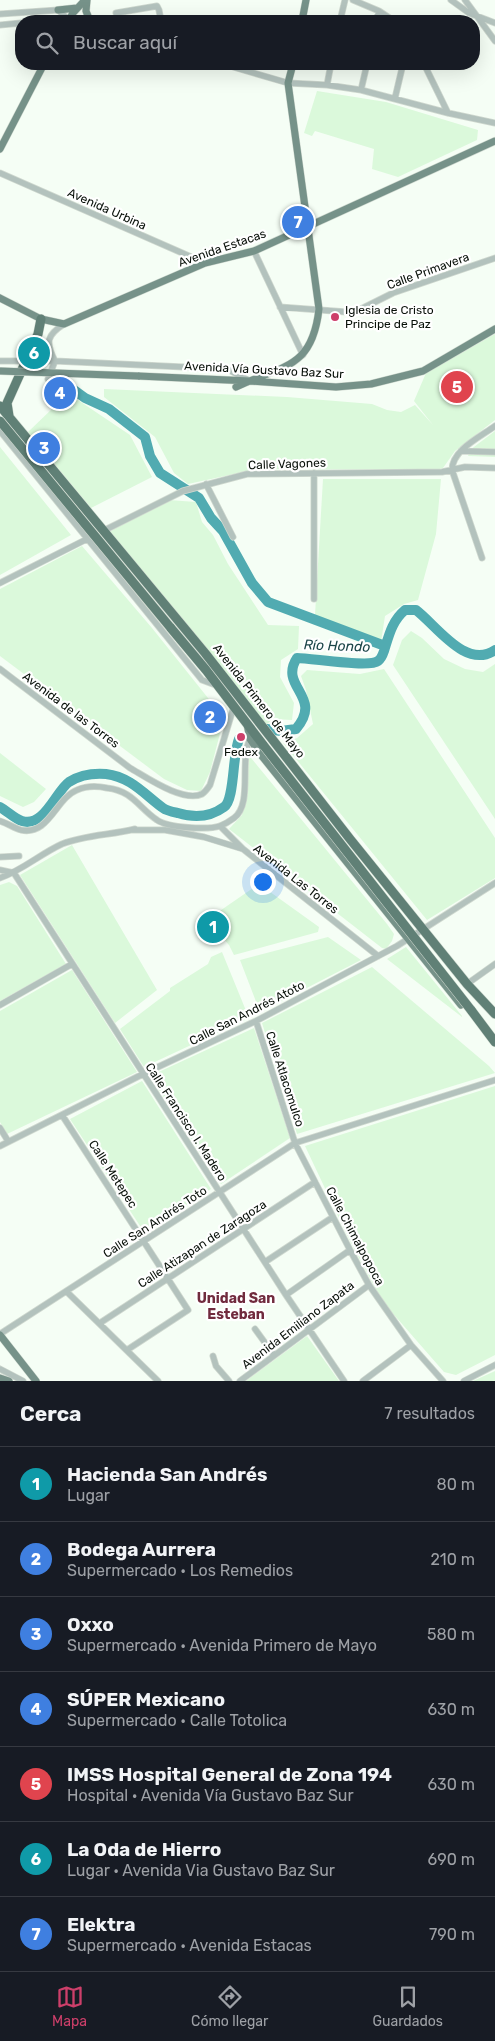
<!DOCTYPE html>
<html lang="es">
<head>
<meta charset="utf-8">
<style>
	body { margin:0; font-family:Rubik,sans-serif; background:#20242c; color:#f1f3f6 }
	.you { position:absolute; left:262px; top:881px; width:18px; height:18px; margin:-12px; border:4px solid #fff; border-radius:50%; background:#1a73e8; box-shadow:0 0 0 8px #1a73e833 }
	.badge { display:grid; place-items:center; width:32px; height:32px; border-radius:50%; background:#cd3f6a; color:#fff; font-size:16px; font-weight:700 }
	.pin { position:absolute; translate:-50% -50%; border:2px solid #fff; box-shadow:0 1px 5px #0006 }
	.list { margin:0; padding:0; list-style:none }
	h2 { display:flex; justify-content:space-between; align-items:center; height:65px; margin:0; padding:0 20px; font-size:21px }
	h2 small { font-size:16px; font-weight:400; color:#9ea1a6 }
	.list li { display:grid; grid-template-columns:32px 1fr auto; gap:15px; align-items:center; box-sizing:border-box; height:75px; padding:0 20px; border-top:1px solid #363941 }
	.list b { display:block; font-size:19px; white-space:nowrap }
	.list p { margin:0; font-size:16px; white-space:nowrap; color:#9ea1a6 }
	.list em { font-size:16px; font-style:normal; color:#9ea1a6 }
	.icon { flex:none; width:28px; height:28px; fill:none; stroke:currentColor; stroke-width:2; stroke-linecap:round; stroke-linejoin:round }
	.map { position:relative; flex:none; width:495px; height:1381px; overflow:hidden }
	.search { position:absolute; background:#171b24; box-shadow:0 5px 20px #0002; left:15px; right:15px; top:15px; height:55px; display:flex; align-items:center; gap:12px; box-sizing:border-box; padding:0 18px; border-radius:20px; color:#9ea1a6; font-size:19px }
	.sheet { height:590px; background:#171b24 }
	nav { display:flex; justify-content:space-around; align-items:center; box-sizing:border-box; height:70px; border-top:1px solid #363941; background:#171b24; font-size:14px; color:#9ea1a6 }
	nav a { display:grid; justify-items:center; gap:2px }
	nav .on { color:#cd3f6a }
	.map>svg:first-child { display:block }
	.built { fill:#dbf9db }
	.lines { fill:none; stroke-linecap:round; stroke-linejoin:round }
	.river { stroke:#51abb1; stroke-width:10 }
	.minor-casing { stroke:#cfd8cf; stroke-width:7 }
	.major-casing { stroke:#cfd8cf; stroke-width:8 }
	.highway-casing { stroke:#cfd8cf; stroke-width:10 }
	.minor { stroke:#b3c2bd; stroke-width:5.5 }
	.major { stroke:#769289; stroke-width:7 }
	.highway { stroke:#608076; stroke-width:9 }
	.major-bridge-casing { stroke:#cfd8cf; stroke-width:8; stroke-linecap:butt }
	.highway-bridge-casing { stroke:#cfd8cf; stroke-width:10; stroke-linecap:butt }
	.major-bridge { stroke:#769289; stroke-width:7 }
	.highway-bridge { stroke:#608076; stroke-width:9 }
	.poi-dot { fill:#cd3f6a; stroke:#fff; stroke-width:2 }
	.labels { text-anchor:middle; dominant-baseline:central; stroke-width:4.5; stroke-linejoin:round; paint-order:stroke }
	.street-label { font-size:12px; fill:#081009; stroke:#fff }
	.poi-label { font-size:12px; fill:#081009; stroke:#fff; text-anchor:start }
	.water-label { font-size:14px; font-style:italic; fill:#1b4548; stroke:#fff }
	.neighbourhood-label { font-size:14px; font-weight:bold; fill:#712b3e; stroke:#fff }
</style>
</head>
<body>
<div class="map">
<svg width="495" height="1381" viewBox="0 0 495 1381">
	<rect width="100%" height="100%" fill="#f5fef5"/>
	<path class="built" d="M 317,91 L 386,102 L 478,130 L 477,140 L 398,177 L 372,169 L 374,149 L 315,131 L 312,136 L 304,133 Z
		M 495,334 L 495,420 L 455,451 L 443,468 L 437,470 L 272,469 L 248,471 L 188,484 L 174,473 L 155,437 L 104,397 L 104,389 L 287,397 L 372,404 L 387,410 L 401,412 L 415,405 L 433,425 L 414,401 L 426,373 Z
		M 57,386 L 67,386 L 72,396 L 130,435 L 152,477 L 91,508 L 28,432 L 54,407 Z
		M 495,431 L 495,457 L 468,456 L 470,450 Z
		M 0,447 L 71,535 L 0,575 Z
		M 323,479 L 441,479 L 436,534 L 418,600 L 404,604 L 385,616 L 381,642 L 315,615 Z
		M 169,500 L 196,502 L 202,522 L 213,535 L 228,564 L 268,625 L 299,626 L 298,649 L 281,660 L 280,677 L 294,703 L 292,720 L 273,719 L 266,725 L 109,532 Z
		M 82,546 L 152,628 L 224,718 L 210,772 L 201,791 L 187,790 L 164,779 L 0,656 L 0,589 Z
		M 411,631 L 422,638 L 444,659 L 465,669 L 483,672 L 495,664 L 495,819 L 393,665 L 402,640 Z
		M 384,669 L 495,838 L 495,878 L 427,920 L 283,743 L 297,738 L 313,724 L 306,690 L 301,676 L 307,670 L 360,674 Z
		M 0,753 L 46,789 L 34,802 L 23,807 L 0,796 Z
		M 247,753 L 387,924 L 394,934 L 392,941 L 386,949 L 382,948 L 229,829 L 242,815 L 245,801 Z
		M 72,845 L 157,990 L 115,1023 L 20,875 Z
		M 9,882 L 17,886 L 66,964 L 0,1001 L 0,885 Z
		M 259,884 L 319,927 L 318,932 L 234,955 L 229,945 L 213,927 L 215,922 L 211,917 Z
		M 328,937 L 361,960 L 260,1012 L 240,960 Z
		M 406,947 L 462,1016 L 462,1017 L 387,959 Z
		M 222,952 L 249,1018 L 144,1067 L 120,1029 L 170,991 L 170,988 L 208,964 L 211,957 Z
		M 372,967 L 489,1066 L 495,1073 L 297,1134 L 262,1023 Z
		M 72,970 L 137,1072 L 7,1134 L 0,1122 L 0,1011 Z
		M 254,1028 L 290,1138 L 221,1184 L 150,1076 Z
		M 142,1081 L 211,1189 L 144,1232 L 70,1119 Z
		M 495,1086 L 495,1355 L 456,1375 L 444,1372 L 382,1301 L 349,1239 L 305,1146 Z
		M 307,1336 L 339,1381 L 246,1381 Z
		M 495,1371 L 495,1381 L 473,1381 Z"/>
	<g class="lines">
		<path class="river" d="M 74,390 L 85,398 L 109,409 L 145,437 L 150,456 L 160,473 L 199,498 L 211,518 L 223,531 L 252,583 L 268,602 L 385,646
			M 267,729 L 281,731 L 296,729 C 324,696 278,687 297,658 C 311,658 369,668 378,661 C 381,659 383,654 384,651 C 389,635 392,621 405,610 L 416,610 C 437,626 466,670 495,650
			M 0,807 C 7,811 15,819 22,821 C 44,828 56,791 69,782 C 80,775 93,773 106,774 C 131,777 145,795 163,808 C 167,811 173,812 178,813 C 194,818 209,818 224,807 C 235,800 232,755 239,739"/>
		<g class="minor-casing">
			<path id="minor" d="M 353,0 L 379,11 L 394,21
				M 451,0 L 469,13 L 495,23
				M 465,0 L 495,41
				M 116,13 L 157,6 L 159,10 L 161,21
				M 0,14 L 58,10 L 69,20
				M 47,21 L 60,20 L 75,21
				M 340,21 L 345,0
				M 376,21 L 379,11
				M 0,25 L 21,23
				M 223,64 L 288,83 L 327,85 L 361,90 L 448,113 L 495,123
				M 424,64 L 448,113
				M 327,85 L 331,64
				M 361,90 L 367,64
				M 395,98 L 403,64
				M 0,173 L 205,263
				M 254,251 L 303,355
				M 280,307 L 347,312 L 359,310 L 393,293 L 495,258
				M 0,361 L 55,361 L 227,369 L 250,381
				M 48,379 L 55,361 C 45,342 47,335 64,324
				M 0,431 L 202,680 L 218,686
				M 461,451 L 495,452
				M 206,484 L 233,537
				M 103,531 L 183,491 L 247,474 L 442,472 L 465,467 L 495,468
				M 482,558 L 452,470 C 452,450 480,437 495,426
				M 0,583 L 87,539
				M 314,599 L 314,473
				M 0,669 L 130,768 C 146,777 183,803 202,794 C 205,792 208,788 210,785 L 234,706
				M 0,821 C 7,823 14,828 21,830 C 49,836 56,798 77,790 C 86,786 98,786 107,788 C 133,791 138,807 157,820 C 168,828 208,830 220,826 C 225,824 230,821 234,818 C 253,804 239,761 250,739
				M 220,826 L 243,849
				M 133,830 L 165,830 L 204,837 L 243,849 L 378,956
				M 0,857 L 19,856
				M 0,870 L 14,873
				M 14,873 L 286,1295 L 344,1381
				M 0,878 C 23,870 40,854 62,844 C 85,835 111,835 135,829
				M 467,984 L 495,964
				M 0,1005 L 72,964
				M 256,1021 L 295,1143 L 350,1250 L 369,1285 L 411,1345 L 443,1381
				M 62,1115 L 188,1310 L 127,1350
				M 0,1128 L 8,1141
				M 0,1146 L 143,1074 L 256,1021 L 397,946 L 495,883
				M 265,1262 L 333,1217
				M 67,1292 L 158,1381
				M 286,1295 L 350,1250
				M 100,1323 L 315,1182
				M 255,1329 L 274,1355
				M 0,1334 L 295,1143 L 495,1080
				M 213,1356 L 216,1366 L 229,1381
				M 0,1369 L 23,1381
				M 240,1381 L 369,1285
				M 363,1381 L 411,1345
				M 464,1381 L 495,1365"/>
		</g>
		<g class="major-casing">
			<path id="major" d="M 87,0 L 86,11 L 90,21
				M 58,10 L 77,8
				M 68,21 L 73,13 L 85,0
				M 302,21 L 306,0
				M 0,149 L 44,64
				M 0,298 L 41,319 L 64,324 L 205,263 L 254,251 L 495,141
				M 138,376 L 250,381 L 336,387 L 371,384 L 423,371 L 495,329
				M 236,387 C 282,365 312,370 319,309 L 288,83 L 293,64
				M 247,724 L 250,739 L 261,755 L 461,1005
				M 0,1335 L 36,1381
				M 0,1378 L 9,1381"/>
		</g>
		<g class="highway-casing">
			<path id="highway" d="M 0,406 L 205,653 L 350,839 L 467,984 L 495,1014
				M 9,416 L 7,403 L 38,334 L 41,319
				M 170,627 L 206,670 L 264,746
				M 471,1010 L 495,1042"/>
		</g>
		<use href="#minor" class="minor"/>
		<use href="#major" class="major"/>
		<use href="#highway" class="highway"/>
		<g class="major-bridge-casing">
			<path id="major-bridge" d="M 0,371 L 138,376"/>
		</g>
		<g class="highway-bridge-casing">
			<path id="highway-bridge" d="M 0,421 L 170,627
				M 264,746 L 471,1010"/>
		</g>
		<use href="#major-bridge" class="major-bridge"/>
		<use href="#highway-bridge" class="highway-bridge"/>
	</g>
	<g class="poi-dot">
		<circle cx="335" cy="317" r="5"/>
		<circle cx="241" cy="737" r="5"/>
	</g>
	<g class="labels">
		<g class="street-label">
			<text transform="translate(107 209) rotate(24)">Avenida Urbina</text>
			<text transform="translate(222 248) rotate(-19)">Avenida Estacas</text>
			<text transform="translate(428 271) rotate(-20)">Calle Primavera</text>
			<text transform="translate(264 370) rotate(3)">Avenida Vía Gustavo Baz Sur</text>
			<text transform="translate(287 464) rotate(-2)">Calle Vagones</text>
			<text transform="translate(259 701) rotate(52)">Avenida Primero de Mayo</text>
			<text transform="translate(71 710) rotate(37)">Avenida de las Torres</text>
			<text transform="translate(296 879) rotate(38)">Avenida Las Torres</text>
			<text transform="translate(247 1013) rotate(-27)">Calle San Andrés Atoto</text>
			<text transform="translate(285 1079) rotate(72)">Calle Atlacomulco</text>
			<text transform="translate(186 1122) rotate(57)">Calle Francisco I. Madero</text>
			<text transform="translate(113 1174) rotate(57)">Calle Metepec</text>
			<text transform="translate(155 1222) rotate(-33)">Calle San Andrés Toto</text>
			<text transform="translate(355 1236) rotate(62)">Calle Chimalpopoca</text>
			<text transform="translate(202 1244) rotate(-33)">Calle Atizapan de Zaragoza</text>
			<text transform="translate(298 1325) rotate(-37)">Avenida Emiliano Zapata</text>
		</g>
		<g class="poi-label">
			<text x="345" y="310">Iglesia de Cristo<tspan x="345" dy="14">Principe de Paz</tspan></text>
			<text x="241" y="752" text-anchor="middle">Fedex</text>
		</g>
		<g class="water-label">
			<text transform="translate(337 646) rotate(2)">Río Hondo</text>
		</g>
		<g class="neighbourhood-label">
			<text x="236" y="1298">Unidad San<tspan x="236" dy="16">Esteban</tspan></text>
		</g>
	</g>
</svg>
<div class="you"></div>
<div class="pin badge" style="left:213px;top:927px;background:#0f9aa8">1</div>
<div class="pin badge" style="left:210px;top:717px;background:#3f7fe0">2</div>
<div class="pin badge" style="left:44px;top:448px;background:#3f7fe0">3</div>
<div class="pin badge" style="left:60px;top:393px;background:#3f7fe0">4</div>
<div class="pin badge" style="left:457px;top:387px;background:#e0444e">5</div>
<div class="pin badge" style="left:34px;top:353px;background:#0f9aa8">6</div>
<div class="pin badge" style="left:298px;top:222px;background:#3f7fe0">7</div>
<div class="search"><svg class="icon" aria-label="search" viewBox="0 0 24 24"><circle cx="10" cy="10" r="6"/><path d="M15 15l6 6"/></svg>Buscar aquí</div>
</div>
<section class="sheet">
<h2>Cerca<small>7 resultados</small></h2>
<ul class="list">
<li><span class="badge" style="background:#0f9aa8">1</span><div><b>Hacienda San Andrés</b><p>Lugar</p></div><em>80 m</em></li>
<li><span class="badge" style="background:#3f7fe0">2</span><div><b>Bodega Aurrera</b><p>Supermercado · Los Remedios</p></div><em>210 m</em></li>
<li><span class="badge" style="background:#3f7fe0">3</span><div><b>Oxxo</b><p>Supermercado · Avenida Primero de Mayo</p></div><em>580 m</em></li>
<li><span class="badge" style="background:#3f7fe0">4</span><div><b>SÚPER Mexicano</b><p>Supermercado · Calle Totolica</p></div><em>630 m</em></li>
<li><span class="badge" style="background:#e0444e">5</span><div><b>IMSS Hospital General de Zona 194</b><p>Hospital · Avenida Vía Gustavo Baz Sur</p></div><em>630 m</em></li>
<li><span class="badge" style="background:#0f9aa8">6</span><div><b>La Oda de Hierro</b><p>Lugar · Avenida Via Gustavo Baz Sur</p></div><em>690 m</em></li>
<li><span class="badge" style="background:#3f7fe0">7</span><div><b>Elektra</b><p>Supermercado · Avenida Estacas</p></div><em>790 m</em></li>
</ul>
</section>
<nav>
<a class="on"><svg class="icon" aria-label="map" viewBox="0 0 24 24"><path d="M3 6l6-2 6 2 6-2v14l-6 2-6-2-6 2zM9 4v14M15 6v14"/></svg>Mapa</a>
<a><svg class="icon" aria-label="directions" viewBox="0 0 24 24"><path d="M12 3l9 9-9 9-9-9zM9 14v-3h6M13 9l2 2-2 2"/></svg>Cómo llegar</a>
<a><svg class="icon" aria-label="saved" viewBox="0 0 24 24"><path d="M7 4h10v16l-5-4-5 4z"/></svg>Guardados</a>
</nav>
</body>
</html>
